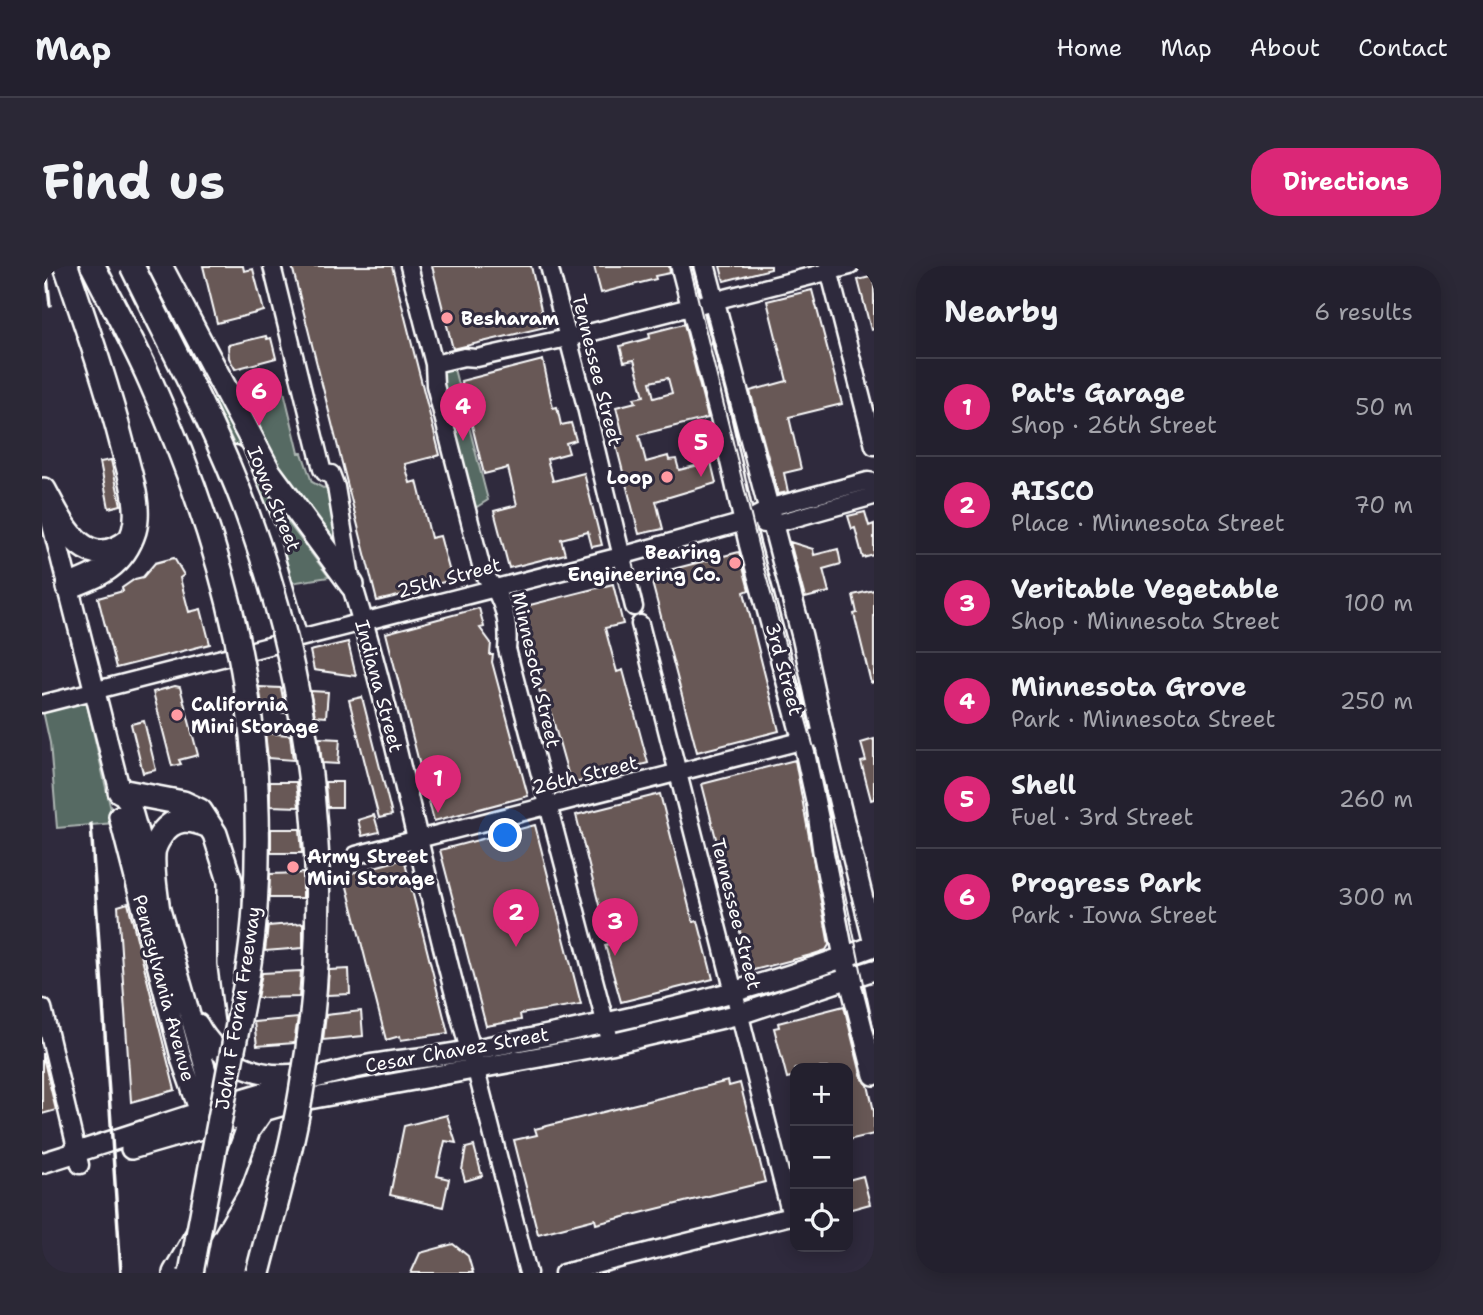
<!DOCTYPE html>
<html lang="en">
<head>
<meta charset="utf-8">
<style>
	body { margin:0; font-family:"Shantell Sans",sans-serif; background:#2b2836; color:#f1f3f6 }
	.controls { position:absolute; right:21px; bottom:21px; display:grid; overflow:hidden; border-radius:14px; box-shadow:0 4px 18px #0003 }
	.controls button { width:63px; height:63px; display:grid; place-items:center; padding:0; border:0; border-bottom:2px solid #403e4a; background:#23202e; color:#f1f3f6; font:35px sans-serif }
	.you { position:absolute; left:464px; top:570px; width:24px; height:24px; margin:-18px; border:5px solid #fff; border-radius:50%; background:#1a73e8; box-shadow:0 0 0 10px #1a73e833 }
	.badge { display:grid; place-items:center; width:46px; height:46px; border-radius:50%; background:#db2777; color:#fff; font-size:23px; font-weight:700 }
	.pin { position:absolute; translate:-50% -58px; filter:drop-shadow(0 2px 4px #0008) }
	.pin::after { content:''; position:absolute; top:37px; width:24px; height:21px; background:inherit; clip-path:polygon(0 0,100% 0,50% 100%) }
	.list { margin:0; padding:0; list-style:none }
	h2 { display:flex; justify-content:space-between; align-items:center; height:91px; margin:0; padding:0 28px; font-size:30px }
	h2 small { font-size:23px; font-weight:400; color:#a3a3aa }
	.list li { display:grid; grid-template-columns:46px 1fr auto; gap:21px; align-items:center; box-sizing:border-box; height:98px; padding:0 28px; border-top:2px solid #403e4a }
	.list b { display:block; font-size:26px; white-space:nowrap }
	.list p { margin:0; font-size:23px; white-space:nowrap; color:#a3a3aa }
	.list em { font-size:23px; font-style:normal; color:#a3a3aa }
	.icon { flex:none; width:38px; height:38px; fill:none; stroke:currentColor; stroke-width:2; stroke-linecap:round; stroke-linejoin:round }
	.map { position:relative; flex:none; width:832px; height:1007px; overflow:hidden; border-radius:28px }
	header { display:flex; align-items:center; gap:42px; box-sizing:border-box; height:98px; padding:0 35px; background:#23202e; border-bottom:2px solid #403e4a }
	header strong { font-size:33px }
	nav { display:flex; gap:38px; margin-inline-start:auto; font-size:24px }
	.intro { display:flex; align-items:center; justify-content:space-between; box-sizing:border-box; height:168px; padding:0 42px }
	h1 { margin:0; font-size:49px }
	.button { padding:18px 32px; border-radius:28px; background:#db2777; color:#fff; font-size:24px; font-weight:700 }
	main { display:flex; gap:42px; padding:0 42px }
	aside { flex:1; background:#23202e; border-radius:28px; box-shadow:0 4px 18px #0003 }
	.map>svg:first-child { display:block }
	.green { fill:#576a63; stroke:#abb4b1; stroke-width:2 }
	.building { fill:#685856; stroke:#fff; stroke-width:2; fill-rule:evenodd }
	.lines { fill:none; stroke-linecap:round; stroke-linejoin:round }
	.minor-casing { stroke:#fff; stroke-width:21 }
	.major-casing { stroke:#fff; stroke-width:24 }
	.highway-casing { stroke:#fff; stroke-width:28 }
	.minor { stroke:#2f2a3d; stroke-width:16 }
	.major { stroke:#2f2a3d; stroke-width:19 }
	.highway { stroke:#2f2a3d; stroke-width:23 }
	.tram { stroke:#fff; stroke-width:2 }
	.rail { stroke:#fff; stroke-width:3.5 }
	.highway-bridge-casing { stroke:#fff; stroke-width:28; stroke-linecap:butt }
	.highway-bridge { stroke:#2f2a3d; stroke-width:23 }
	.poi-dot { fill:#ff9aa2; stroke:#2f2a3d; stroke-width:2.5 }
	.labels { text-anchor:middle; dominant-baseline:central; stroke-width:6; stroke-linejoin:round; paint-order:stroke }
	.poi-label { font-size:19px; font-weight:bold; fill:#fff; stroke:#2f2a3d; text-anchor:start }
	.street-label { font-size:19px; fill:#fff; stroke:#2f2a3d }
</style>
</head>
<body>
<header>
<strong>Map</strong>
<nav><a>Home</a><a>Map</a><a>About</a><a>Contact</a></nav>
</header>
<div class="intro"><h1>Find us</h1><a class="button">Directions</a></div>
<main>
<div class="map">
<svg width="832" height="1007" viewBox="0 0 832 1007">
	<rect width="100%" height="100%" fill="#2f2a3d"/>
	<filter id="ink" filterUnits="userSpaceOnUse"><feTurbulence type="fractalNoise" baseFrequency=".0143" numOctaves="2"/><feDisplacementMap in="SourceGraphic" scale="14" xChannelSelector="R" yChannelSelector="G"/><feConvolveMatrix kernelMatrix="1 2 1 2 8 2 1 2 1" color-interpolation-filters="sRGB"/></filter>
	<g filter="url(#ink)">
		<path class="green" d="M 410,95 L 446,234 L 430,244 L 397,107 Z
			M 240,117 L 257,187 L 260,187 L 270,216 L 281,222 L 288,220 L 298,281 L 295,282 L 230,199 L 217,212 L 230,235 L 287,311 L 242,318 L 207,209 L 170,132 Z
			M 44,434 L 72,557 L 15,562 L 8,477 L 1,445 Z"/>
		<path class="building" d="M 161,0 L 201,0 L 202,5 L 211,3 L 222,45 L 175,57 Z
			M 250,0 L 350,0 L 398,189 L 363,198 L 368,217 L 375,215 L 389,272 L 398,270 L 410,314 L 394,318 L 394,321 L 335,335 Z
			M 390,0 L 489,0 L 503,61 L 411,83 Z
			M 552,0 L 627,0 L 628,7 L 613,10 L 614,13 L 559,27 Z
			M 678,0 L 729,0 L 729,3 L 682,15 Z
			M 832,10 L 832,63 L 829,64 L 816,14 Z
			M 770,24 L 800,138 L 747,151 L 759,203 L 742,207 L 746,226 L 736,228 L 708,125 L 745,115 L 725,35 Z
			M 642,58 L 666,152 L 597,169 L 604,196 L 626,190 L 627,194 L 634,193 L 637,204 L 669,196 L 674,217 L 614,235 L 621,263 L 597,268 L 573,175 L 582,173 L 574,141 L 594,136 L 592,132 L 602,130 L 592,94 L 582,96 L 578,80 L 608,72 L 607,67 ZM 626,112 L 630,127 L 612,132 L 608,116 Z
			M 224,70 L 225,73 L 229,72 L 234,92 L 193,103 L 187,92 L 186,79 Z
			M 501,94 L 511,142 L 515,141 L 519,159 L 529,157 L 534,174 L 524,177 L 527,187 L 505,193 L 511,215 L 542,207 L 560,279 L 550,281 L 546,266 L 519,273 L 523,288 L 467,302 L 452,245 L 475,239 L 466,202 L 442,208 L 419,115 Z
			M 69,194 L 79,239 L 67,242 L 58,196 Z
			M 823,246 L 827,260 L 832,258 L 832,289 L 821,292 L 813,262 L 810,263 L 806,250 Z
			M 748,276 L 771,283 L 772,289 L 796,283 L 799,298 L 781,303 L 787,326 L 763,332 Z
			M 697,286 L 707,324 L 702,326 L 737,465 L 655,486 L 608,309 Z
			M 132,292 L 142,309 L 138,312 L 147,346 L 159,343 L 168,378 L 74,402 L 56,332 L 81,325 L 80,322 L 93,313 L 101,311 L 113,297 Z
			M 571,318 L 581,358 L 563,362 L 575,406 L 581,404 L 606,497 L 529,518 L 503,426 L 498,427 L 476,342 Z
			M 832,324 L 832,416 L 829,417 L 812,348 L 815,347 L 811,329 Z
			M 437,342 L 442,361 L 438,362 L 449,377 L 448,389 L 451,389 L 450,396 L 486,530 L 392,555 L 344,367 Z
			M 306,376 L 314,410 L 272,404 L 268,385 Z
			M 133,420 L 138,421 L 156,489 L 137,494 L 139,498 L 130,500 L 111,426 Z
			M 217,421 L 239,422 L 244,447 L 221,445 Z
			M 268,425 L 286,426 L 284,451 L 273,450 Z
			M 320,431 L 350,549 L 337,552 L 307,434 Z
			M 102,455 L 114,504 L 101,507 L 89,458 Z
			M 223,467 L 248,469 L 251,494 L 226,492 Z
			M 277,472 L 298,473 L 296,498 L 280,497 Z
			M 832,473 L 832,533 L 829,534 L 819,496 L 824,495 L 819,477 Z
			M 753,494 L 787,679 L 784,684 L 769,689 L 708,705 L 660,518 Z
			M 228,516 L 254,516 L 257,541 L 228,540 Z
			M 283,516 L 300,516 L 300,541 L 285,541 Z
			M 618,528 L 651,656 L 656,655 L 671,713 L 579,736 L 563,679 L 567,678 L 534,549 Z
			M 332,549 L 337,566 L 320,570 L 316,554 Z
			M 493,559 L 539,738 L 478,748 L 479,754 L 444,760 L 398,584 Z
			M 229,563 L 258,563 L 260,587 L 229,587 Z
			M 362,593 L 406,767 L 359,774 L 358,770 L 344,774 L 302,609 Z
			M 261,607 L 261,632 L 227,632 L 228,608 Z
			M 86,637 L 133,824 L 89,836 L 76,640 Z
			M 261,657 L 261,682 L 223,685 L 226,660 Z
			M 307,703 L 308,728 L 285,729 L 287,704 Z
			M 259,705 L 257,731 L 215,732 L 220,707 Z
			M 802,740 L 820,812 L 826,819 L 832,845 L 832,868 L 806,874 L 806,802 L 753,802 L 753,810 L 745,812 L 732,762 L 737,761 L 736,757 Z
			M 319,745 L 321,770 L 281,774 L 284,749 Z
			M 256,752 L 252,777 L 215,780 L 212,756 Z
			M 0,787 L 14,844 L 0,848 Z
			M 686,815 L 687,820 L 698,817 L 723,916 L 554,958 L 553,953 L 496,968 L 472,874 L 495,869 L 493,863 Z
			M 405,849 L 414,877 L 403,875 L 395,910 L 407,913 L 401,941 L 348,929 L 362,860 Z
			M 432,880 L 440,910 L 423,915 L 420,904 L 424,882 Z
			M 821,910 L 828,938 L 806,944 L 806,914 Z
			M 411,978 L 426,990 L 431,1007 L 369,1007 L 378,987 Z"/>
		<g class="lines">
			<g class="minor-casing">
				<path id="minor" d="M 230,0 L 280,203 L 283,207 L 289,208 L 294,221 L 310,317
					M 367,0 L 392,98 L 393,119 L 441,307 C 460,329 468,354 465,383 L 569,778
					M 507,0 L 542,133 L 592,341
					M 786,0 L 832,180
					M 392,98 L 422,91 L 435,92 L 543,68 L 808,0
					M 193,188 L 227,269 L 257,372
					M 722,258 L 732,258 L 832,230
					M 0,438 L 579,290 L 702,256 L 733,240 L 826,215 L 832,216
					M 314,589 L 782,469
					M 1,742 L 38,899
					M 434,804 L 486,1007
					M 521,1007 L 749,950 L 598,358"/>
			</g>
			<g class="major-casing">
				<path id="major" d="M 639,0 L 679,153 L 707,277 L 761,475 L 775,539 L 781,585 L 802,691 L 832,809
					M 663,0 L 760,370 L 788,498 L 832,678
					M 5,237 L 78,525 L 88,538 L 171,830 L 174,841 L 173,851
					M 310,319 C 358,476 386,638 432,796
					M 77,550 L 140,795 L 158,846 L 168,855
					M 156,758 C 177,796 214,813 256,808
					M 89,883 L 256,835 L 569,778 L 698,748 L 832,704
					M 0,897 C 104,865 207,827 313,802 C 346,794 380,793 413,787 C 554,761 698,731 832,680"/>
			</g>
			<g class="highway-casing">
				<path id="highway" d="M 24,0 C 45,61 66,122 82,185 C 88,209 99,241 92,265 C 81,300 57,309 26,321
					M 118,0 L 227,206 L 310,319
					M 2,224 C 20,257 42,309 87,275
					M 78,525 L 141,537 L 158,545 L 173,568 L 188,615 L 188,697 L 195,752
					M 115,638 C 113,622 110,604 111,589 C 111,581 115,575 119,569 C 132,550 149,552 167,560
					M 133,1007 L 188,913 L 206,864 L 220,844"/>
			</g>
			<use href="#minor" class="minor"/>
			<use href="#major" class="major"/>
			<use href="#highway" class="highway"/>
			<path class="tram" d="M 648,0 L 720,295 L 773,486 L 832,765"/>
			<path class="rail" d="M 4,0 L 8,39
				M 49,558 L 79,1007"/>
			<g class="highway-bridge-casing">
				<path id="highway-bridge" d="M 51,0 C 70,38 91,75 108,114 C 186,288 226,450 213,642 C 210,695 198,747 188,799 C 175,868 162,938 149,1007
					M 90,0 C 129,80 173,160 204,244 C 273,431 294,631 259,827 C 249,888 231,947 216,1007"/>
			</g>
			<use href="#highway-bridge" class="highway-bridge"/>
		</g>
	</g>
	<g class="poi-dot">
		<circle cx="405" cy="52" r="7"/>
		<circle cx="625" cy="211" r="7"/>
		<circle cx="693" cy="297" r="7"/>
		<circle cx="135" cy="449" r="7"/>
		<circle cx="251" cy="601" r="7"/>
	</g>
	<g class="labels">
		<g class="poi-label">
			<text x="419" y="52">Besharam</text>
			<text x="611" y="211" text-anchor="end">Loop</text>
			<text x="679" y="286" text-anchor="end">Bearing<tspan x="679" dy="22">Engineering Co.</tspan></text>
			<text x="149" y="438">California<tspan x="149" dy="22">Mini Storage</tspan></text>
			<text x="265" y="590">Army Street<tspan x="265" dy="22">Mini Storage</tspan></text>
		</g>
		<g class="street-label">
			<text transform="translate(555 104) rotate(76)">Tennessee Street</text>
			<text transform="translate(232 233) rotate(68)">Iowa Street</text>
			<text transform="translate(407 312) rotate(-15)">25th Street</text>
			<text transform="translate(742 403) rotate(75)">3rd Street</text>
			<text transform="translate(494 404) rotate(77)">Minnesota Street</text>
			<text transform="translate(337 420) rotate(75)">Indiana Street</text>
			<text transform="translate(543 509) rotate(-14)">26th Street</text>
			<text transform="translate(694 648) rotate(76)">Tennessee Street</text>
			<text transform="translate(122 722) rotate(75)">Pennsylvania Avenue</text>
			<text transform="translate(196 742) rotate(-81)">John F Foran Freeway</text>
			<text transform="translate(415 784) rotate(-10)">Cesar Chavez Street</text>
		</g>
	</g>
</svg>
<div class="controls">
<button>+</button>
<button>−</button>
<button><svg class="icon" aria-label="locate" viewBox="0 0 24 24"><circle cx="12" cy="12" r="6"/><path d="M12 2v4M12 18v4M2 12h4M18 12h4"/></svg></button>
</div>
<div class="you"></div>
<div class="pin badge" style="left:396px;top:547px">1</div>
<div class="pin badge" style="left:474px;top:681px">2</div>
<div class="pin badge" style="left:573px;top:690px">3</div>
<div class="pin badge" style="left:421px;top:175px">4</div>
<div class="pin badge" style="left:659px;top:211px">5</div>
<div class="pin badge" style="left:217px;top:160px">6</div>
</div>
<aside>
<h2>Nearby<small>6 results</small></h2>
<ul class="list">
<li><span class="badge">1</span><div><b>Pat's Garage</b><p>Shop · 26th Street</p></div><em>50 m</em></li>
<li><span class="badge">2</span><div><b>AISCO</b><p>Place · Minnesota Street</p></div><em>70 m</em></li>
<li><span class="badge">3</span><div><b>Veritable Vegetable</b><p>Shop · Minnesota Street</p></div><em>100 m</em></li>
<li><span class="badge">4</span><div><b>Minnesota Grove</b><p>Park · Minnesota Street</p></div><em>250 m</em></li>
<li><span class="badge">5</span><div><b>Shell</b><p>Fuel · 3rd Street</p></div><em>260 m</em></li>
<li><span class="badge">6</span><div><b>Progress Park</b><p>Park · Iowa Street</p></div><em>300 m</em></li>
</ul>
</aside>
</main>
</body>
</html>
